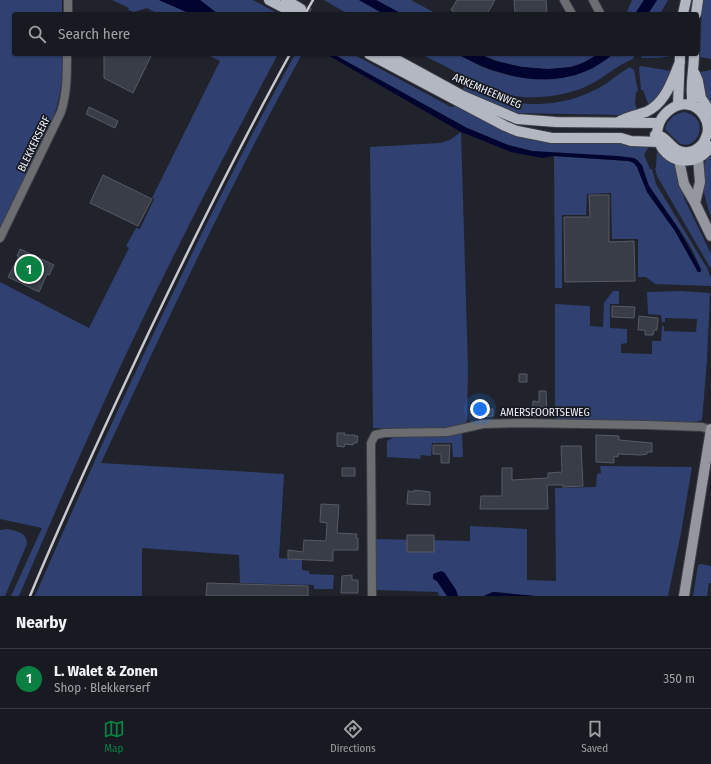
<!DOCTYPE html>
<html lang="en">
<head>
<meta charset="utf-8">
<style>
	body { margin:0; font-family:"Fira Sans Condensed",sans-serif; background:#21232a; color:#f1f3f6 }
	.you { position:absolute; left:480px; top:409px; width:14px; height:14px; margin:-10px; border:3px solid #fff; border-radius:50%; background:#1a73e8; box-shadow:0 0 0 6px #1a73e833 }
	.badge { display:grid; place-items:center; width:26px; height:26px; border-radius:50%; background:#0b8043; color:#fff; font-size:13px; font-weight:700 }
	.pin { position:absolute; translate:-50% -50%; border:2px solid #fff; box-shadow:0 1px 4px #0006 }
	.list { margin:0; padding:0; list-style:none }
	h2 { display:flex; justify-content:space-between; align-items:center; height:52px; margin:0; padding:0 16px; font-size:17px }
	h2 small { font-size:13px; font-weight:400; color:#9fa1a5 }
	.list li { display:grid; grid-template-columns:26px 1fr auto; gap:12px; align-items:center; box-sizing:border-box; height:60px; padding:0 16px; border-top:1px solid #36383f }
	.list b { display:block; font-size:15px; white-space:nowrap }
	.list p { margin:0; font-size:13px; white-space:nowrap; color:#9fa1a5 }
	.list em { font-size:13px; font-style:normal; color:#9fa1a5 }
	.icon { flex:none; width:22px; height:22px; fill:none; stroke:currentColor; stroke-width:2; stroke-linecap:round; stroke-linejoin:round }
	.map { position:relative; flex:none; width:711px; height:596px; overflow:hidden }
	.search { position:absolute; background:#181a21; box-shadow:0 1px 3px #0004; left:12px; right:12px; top:12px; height:44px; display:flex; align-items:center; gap:10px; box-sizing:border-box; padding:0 14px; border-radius:4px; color:#9fa1a5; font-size:15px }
	.sheet { height:112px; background:#181a21 }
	nav { display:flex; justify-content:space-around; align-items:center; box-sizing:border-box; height:56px; border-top:1px solid #36383f; background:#181a21; font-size:11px; color:#9fa1a5 }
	nav a { display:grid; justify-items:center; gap:2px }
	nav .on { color:#0b8043 }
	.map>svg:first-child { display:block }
	.green { fill:#304071 }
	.water { fill:#020430 }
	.building { fill:#393d47; stroke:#565a64 }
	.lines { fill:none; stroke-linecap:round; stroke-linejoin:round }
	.primary-tunnel { stroke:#3f424a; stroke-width:10; stroke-dasharray:10 5; stroke-linecap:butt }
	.street-casing { stroke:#3d4048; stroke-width:10 }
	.secondary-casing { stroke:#3d4048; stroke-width:12 }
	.primary-casing { stroke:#3d4048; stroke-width:12 }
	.street { stroke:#6b6d71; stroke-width:8 }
	.secondary { stroke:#94979e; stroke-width:10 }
	.primary { stroke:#b3b7c1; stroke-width:10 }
	.rail { stroke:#c6c9cf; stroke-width:2.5 }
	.labels { text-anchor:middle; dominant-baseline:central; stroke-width:3.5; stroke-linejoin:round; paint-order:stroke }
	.street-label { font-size:11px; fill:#edeff5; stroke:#171a22 }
</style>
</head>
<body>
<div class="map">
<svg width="711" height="596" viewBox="0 0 711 596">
	<rect width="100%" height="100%" fill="#20232c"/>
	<path class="green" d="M 0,0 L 62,0 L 62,14 L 14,14 L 14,54 L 63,54 C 63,79 60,101 51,124 L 0,228 Z
		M 112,0 L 159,0 L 191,14 L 158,14 L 147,8 L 134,12 L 128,10 L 129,8 Z
		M 200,0 L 253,0 L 279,14 L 218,14 Z
		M 324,0 L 359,0 L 384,14 L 348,14 Z
		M 376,0 L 411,0 L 437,14 L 402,14 Z
		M 632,0 L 644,0 L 635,14 L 624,14 L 627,12 Z
		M 657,0 L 668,0 L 660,14 L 648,14 Z
		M 702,0 L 711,0 L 711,59 L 700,57 Z
		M 206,54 L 278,54 C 226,152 175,250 128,350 C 90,431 54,514 19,596 L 11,596 L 42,528 L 0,519 L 0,282 L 89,328 L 129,248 L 126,246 L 136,228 L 140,229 L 154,199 L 152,198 L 220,61 Z
		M 295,54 L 302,54 C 229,187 165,325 101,463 L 284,474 L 279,558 L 302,560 L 302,570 L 309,571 L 309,574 L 334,575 L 333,589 L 314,589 L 314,585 L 240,583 L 239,555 L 142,548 L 142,596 L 35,596 C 115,412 199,230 295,54 Z
		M 333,54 L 353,54 L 451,107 L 458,106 L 509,130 L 643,143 L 647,145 L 648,148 L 644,155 L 650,169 L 652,169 L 656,184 L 707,268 L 711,278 L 711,286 L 655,284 L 646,277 L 638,277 L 638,239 L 612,239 L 611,193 L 587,194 L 586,215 L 562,215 L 562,288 L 555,288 L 554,156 L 629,161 L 634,163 L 637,167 L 647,192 L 675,231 L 698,272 L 701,271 C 691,238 665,213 648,184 C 643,175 644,163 634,158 L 551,153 L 532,151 L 508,145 L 465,127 Z
		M 421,54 C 430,54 450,52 458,54 C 467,57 476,65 485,68 C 529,84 576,86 613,54 L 635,54 L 633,59 C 616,65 602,80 585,87 C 546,103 503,100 466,80 C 463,79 461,76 459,75 C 448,66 433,61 421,54 Z
		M 480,54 L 598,54 C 590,59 582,64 573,66 C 545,74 506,66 480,54 Z
		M 642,54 L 672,54 L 672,56 L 658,58 L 641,58 Z
		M 641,66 L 671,71 L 663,91 L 649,106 L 643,90 L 641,90 L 639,68 Z
		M 630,67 L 634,70 L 638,91 L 636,92 L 635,103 L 637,111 L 619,115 L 516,113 L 463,90 L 464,86 C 511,107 552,112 599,88 C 610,82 619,73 630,67 Z
		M 711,70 L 711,106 C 704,96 701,84 700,72 Z
		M 684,112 C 711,117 699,150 681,144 C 678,143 668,132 665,129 C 668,119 674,114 684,112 Z
		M 461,132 L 468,368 L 467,421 L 463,425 L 445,429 L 373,428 L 370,147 L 440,143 L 450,140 Z
		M 657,149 L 673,163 L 677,170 L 684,198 L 711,254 L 711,269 L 657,176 L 655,168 L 656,168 Z
		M 711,152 L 711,217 C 704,196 696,170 711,152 Z
		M 613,291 L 619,291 L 619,304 L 610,304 L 610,328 L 627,329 L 627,343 L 621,344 L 621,353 L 652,354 L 652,341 L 661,341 L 662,326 L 664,326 L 664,331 L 696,332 L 697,319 L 665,318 L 665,322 L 662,322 L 661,315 L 648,314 L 647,292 L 681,291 L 710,293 L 707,361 L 702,420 L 689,424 L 555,421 L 555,304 L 590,306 L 590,326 L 603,327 L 604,303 Z
		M 462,432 L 463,457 L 453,457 L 452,443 L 432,443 L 431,456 L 421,455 L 420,459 L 387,457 L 387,441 L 398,435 Z
		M 600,466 L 692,467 L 681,533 L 668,596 L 535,596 L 493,592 L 484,596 L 458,596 L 456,590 L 444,572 L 435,580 L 437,581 L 447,596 L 439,596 L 438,592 L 376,590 L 375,539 L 470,541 L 470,526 L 527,529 L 527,580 L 556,581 L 555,488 L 596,487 L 597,474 L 601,473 Z
		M 7,529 C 16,531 27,532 27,544 L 5,596 L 0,596 L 0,530 Z
		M 701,564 L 711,566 L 711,583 L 709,583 L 707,596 L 693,596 L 698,565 Z"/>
	<path class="water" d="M 159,0 L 200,0 L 218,14 L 191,14 Z
		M 359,0 L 376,0 L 402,14 L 384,14 Z
		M 644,0 L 657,0 L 648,14 L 635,14 Z
		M 326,54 L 333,54 L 467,128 L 508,145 L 532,151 L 618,156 L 634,158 L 637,160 L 642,165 L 649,186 L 676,225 L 701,269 L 701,272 L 698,272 L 675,231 L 647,192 L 637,167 L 634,163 L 629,161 L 554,156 L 542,158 L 511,152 L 461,132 Z
		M 457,54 L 480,54 L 495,61 L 522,67 L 548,69 L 572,67 L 585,62 L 598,54 L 613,54 C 567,94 506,81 457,54 Z
		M 441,571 L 444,572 L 456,590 L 458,596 L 447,596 L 437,581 L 433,579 L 433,574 Z
		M 493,592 L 535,596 L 484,596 Z"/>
	<path class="building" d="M 457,0 L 495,0 L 487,14 L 458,14 L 451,10 Z
		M 514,0 L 546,0 L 547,14 L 515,14 Z
		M 104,54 L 152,54 L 133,93 L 104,78 Z
		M 89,107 L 118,121 L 115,128 L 86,114 Z
		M 103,175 L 152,199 L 138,226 L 90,203 Z
		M 589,195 L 609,195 L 609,242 L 634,241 L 635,281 L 565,282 L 564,217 L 590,217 Z
		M 20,249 L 54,265 L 49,275 L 47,274 L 39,292 L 8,277 L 19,256 L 17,256 Z
		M 612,306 L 635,307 L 634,318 L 612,317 Z
		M 639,316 L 658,318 L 657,330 L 654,330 L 653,335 L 645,335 L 645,330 L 638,330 Z
		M 519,374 L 527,374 L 527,382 L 519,382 Z
		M 539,391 L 546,391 L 547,416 L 532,416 L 533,401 L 539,402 Z
		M 493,409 L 493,416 L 478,417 L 477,410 Z
		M 337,433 L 345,433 L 344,435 L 355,435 L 354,436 L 358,436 L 357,443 L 353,443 L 353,445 L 345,444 L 344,447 L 337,446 Z
		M 596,435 L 619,436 L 619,440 L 652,443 L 652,452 L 647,452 L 647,454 L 641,455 L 618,454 L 618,457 L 614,456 L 614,463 L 596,462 Z
		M 433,445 L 450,445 L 449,463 L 441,463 L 441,454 L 433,454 Z
		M 561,446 L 581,446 L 583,486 L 563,487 L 563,485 L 547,485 L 548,509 L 480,509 L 481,496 L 502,496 L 502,468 L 512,468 L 512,480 L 548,478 L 548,473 L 562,472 Z
		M 342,468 L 355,468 L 355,476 L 342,476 Z
		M 414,490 L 430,492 L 430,505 L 407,504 L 408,491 L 414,492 Z
		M 321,504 L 339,505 L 337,533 L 357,534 L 356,538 L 358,538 L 358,550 L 333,550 L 333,561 L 288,559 L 288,550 L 303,552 L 304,540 L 325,541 L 326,540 L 327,523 L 320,522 Z
		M 407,535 L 434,535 L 434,552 L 407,552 Z
		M 352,575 L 352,580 L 358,580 L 358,593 L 341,593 L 342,576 Z
		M 207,583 L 308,586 L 308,596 L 206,596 Z"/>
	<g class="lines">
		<path class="primary-tunnel" d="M 301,9 L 312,14"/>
		<g class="street-casing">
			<path id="street" d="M 564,0 L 572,14
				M 593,0 L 600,13 L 598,14
				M 68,14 L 68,0
				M 0,238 L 61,112 C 67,93 67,74 67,54
				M 372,596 L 371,443 L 375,435 L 384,433 L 447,432 L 483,424 L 522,423 L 647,425 L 702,427 L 711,430"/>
		</g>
		<g class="secondary-casing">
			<path id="secondary" d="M 679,160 L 684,184 L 695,203 L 711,236
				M 695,203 L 700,182 L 698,158
				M 684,596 L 711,429"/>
		</g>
		<g class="primary-casing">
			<path id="primary" d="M 269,0 L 296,14
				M 286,0 L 301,9
				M 683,14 L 686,0
				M 696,14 L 698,0
				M 369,54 L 505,126 L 517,131 L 552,138 L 621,138 L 631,141 L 659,142
				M 386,54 L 461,95 L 517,119 L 556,122 L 659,123
				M 695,74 L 698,81 L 701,98 L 711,113
				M 678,105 L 680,54
				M 693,106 C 689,88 694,72 694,54
				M 620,121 C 628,117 637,115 646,112 C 666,103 672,80 680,62
				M 655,135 C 669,135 671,155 689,152 C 697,151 704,144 706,137 C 709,130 708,122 704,116 C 686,86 643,120 662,148 C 675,166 699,164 711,146"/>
		</g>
		<use href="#street" class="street"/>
		<use href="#secondary" class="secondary"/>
		<use href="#primary" class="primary"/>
		<path class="rail" d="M 305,14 L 313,0
			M 30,596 C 67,507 108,419 149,332 C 194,238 240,145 290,54"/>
	</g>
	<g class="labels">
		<g class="street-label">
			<text transform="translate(487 91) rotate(23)">ARKEMHEENWEG</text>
			<text transform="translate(34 144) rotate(-64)">BLEKKERSERF</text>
			<text x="545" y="412">AMERSFOORTSEWEG</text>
		</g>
	</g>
</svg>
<div class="you"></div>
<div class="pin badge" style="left:29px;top:269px">1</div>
<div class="search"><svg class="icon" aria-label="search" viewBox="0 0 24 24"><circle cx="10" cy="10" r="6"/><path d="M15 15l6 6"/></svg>Search here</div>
</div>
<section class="sheet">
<h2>Nearby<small></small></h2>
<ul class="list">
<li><span class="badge">1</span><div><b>L. Walet &amp; Zonen</b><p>Shop · Blekkerserf</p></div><em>350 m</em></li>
</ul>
</section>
<nav>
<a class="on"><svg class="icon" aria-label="map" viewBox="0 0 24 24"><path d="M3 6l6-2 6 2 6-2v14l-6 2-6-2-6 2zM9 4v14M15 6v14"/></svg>Map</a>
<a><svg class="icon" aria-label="directions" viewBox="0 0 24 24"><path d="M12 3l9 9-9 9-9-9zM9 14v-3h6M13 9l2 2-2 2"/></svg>Directions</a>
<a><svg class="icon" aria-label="saved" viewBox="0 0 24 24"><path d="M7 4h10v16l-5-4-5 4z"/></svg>Saved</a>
</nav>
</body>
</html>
